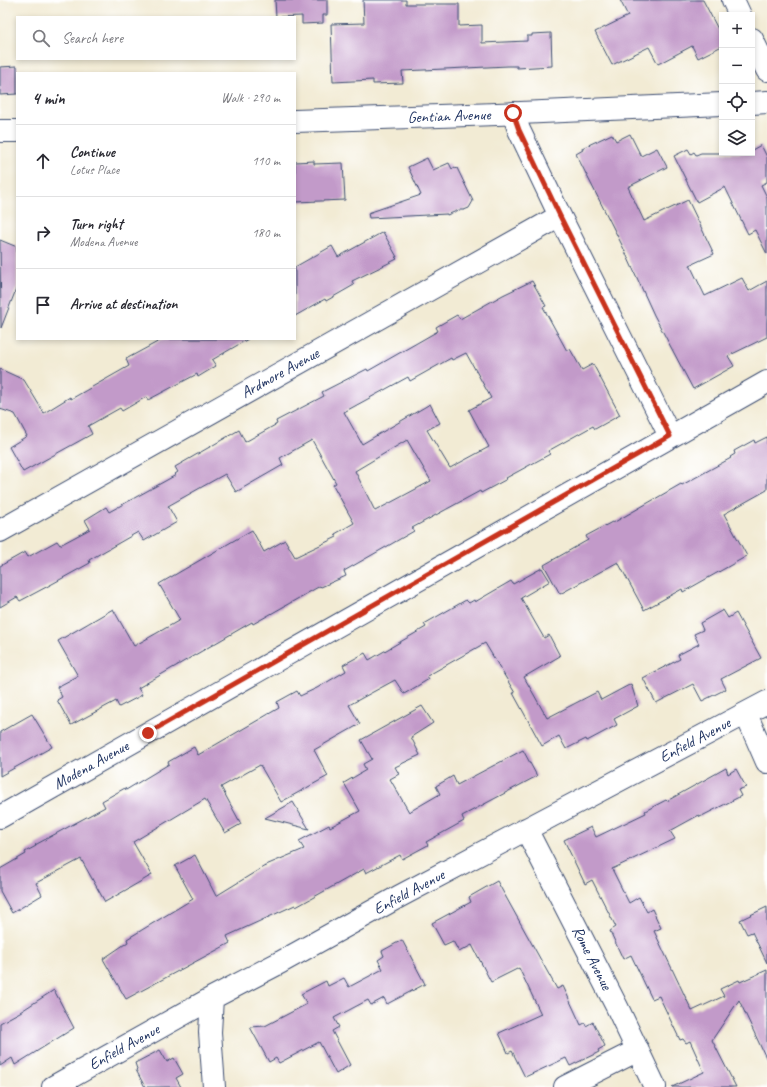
<!DOCTYPE html>
<html lang="en">
<head>
<meta charset="utf-8">
<style>
	body { margin:0; font-family:Caveat,sans-serif; background:#f2f2f3; color:#2b2b33 }
	.controls { position:absolute; right:12px; top:12px; display:grid; overflow:hidden; border-radius:0px; box-shadow:0 2px 6px #0003 }
	.controls button { width:36px; height:36px; display:grid; place-items:center; padding:0; border:0; border-bottom:1px solid #e1e1e2; background:#fff; color:#2b2b33; font:20px sans-serif }
	.stop { position:absolute; width:12px; height:12px; margin:-9px; border:3px solid #c8321e; border-radius:50%; background:#fff }
	.stop.end { background:#c8321e; border-color:#fff; box-shadow:0 1px 4px #0008 }
	.list { margin:0; padding:0; list-style:none }
	h2 { display:flex; justify-content:space-between; align-items:center; height:52px; margin:0; padding:0 16px; font-size:17px }
	h2 small { font-size:13px; font-weight:400; color:#7c7c81 }
	.list li { display:grid; grid-template-columns:26px 1fr auto; gap:12px; align-items:center; box-sizing:border-box; height:72px; padding:0 16px; border-top:1px solid #e1e1e2 }
	.list b { display:block; font-size:15px; white-space:nowrap }
	.list p { margin:0; font-size:13px; white-space:nowrap; color:#7c7c81 }
	.list em { font-size:13px; font-style:normal; color:#7c7c81 }
	.icon { flex:none; width:22px; height:22px; fill:none; stroke:currentColor; stroke-width:2; stroke-linecap:round; stroke-linejoin:round }
	.map { position:relative; flex:none; width:767px; height:1087px; overflow:hidden }
	.search { position:absolute; background:#fff; box-shadow:0 2px 6px #0003; left:16px; top:16px; width:280px; height:44px; display:flex; align-items:center; gap:10px; box-sizing:border-box; padding:0 14px; border-radius:0px; color:#7c7c81; font-size:15px }
	.panel { position:absolute; background:#fff; box-shadow:0 2px 6px #0003; left:16px; top:72px; width:280px; height:268px; border-radius:0px }
	.map>svg:first-child { display:block }
	.building { fill:#c29ac9; fill-rule:evenodd }
	.lines { fill:none; stroke-linecap:round; stroke-linejoin:round }
	.street-casing { stroke:#3b4b70; stroke-width:24 }
	.secondary-casing { stroke:#3b4b70; stroke-width:24 }
	.street { stroke:#fff; stroke-width:22 }
	.secondary { stroke:#fff; stroke-width:22 }
	.route { stroke:#c8321e; stroke-width:5 }
	.labels { text-anchor:middle; dominant-baseline:central; stroke-width:3; stroke-linejoin:round; paint-order:stroke }
	.street-label { font-size:16px; fill:#1b2f5e; stroke:#fff }
</style>
</head>
<body>
<div class="map">
<svg width="767" height="1087" viewBox="0 0 767 1087">
	<rect width="100%" height="100%" fill="#fff"/>
	<filter id="ink" filterUnits="userSpaceOnUse"><feTurbulence type="fractalNoise" baseFrequency=".025" numOctaves="2"/><feDisplacementMap in="SourceGraphic" scale="8" xChannelSelector="R" yChannelSelector="G"/><feConvolveMatrix kernelMatrix="1 2 1 2 8 2 1 2 1" color-interpolation-filters="sRGB"/></filter>
	<filter id="wash" filterUnits="userSpaceOnUse"><feTurbulence type="fractalNoise" baseFrequency=".012" numOctaves="4" result="noise"/><feDisplacementMap in="SourceGraphic" scale="16" xChannelSelector="R" yChannelSelector="G"/><feGaussianBlur stdDeviation="0.9" result="paint"/><feColorMatrix in="noise" values="0 0 0 0 0 0 0 0 0 0 0 0 0 0 0 0 0 1.4 0 .05"/><feComposite in="paint" operator="in"/></filter>
	<g filter="url(#wash)">
		<rect width="100%" height="100%" fill="#f2ebd4"/>
		<g id="blocks">
			<path class="building" d="M 275,0 L 327,0 L 327,15 L 323,15 L 323,23 L 302,24 L 302,16 L 276,17 Z
				M 363,0 L 406,0 L 406,4 L 459,4 L 459,26 L 482,25 L 482,43 L 527,41 L 527,36 L 532,36 L 532,34 L 551,33 L 552,66 L 517,68 L 517,66 L 508,66 L 402,71 L 403,83 L 373,84 L 373,80 L 333,82 L 331,24 L 364,23 Z
				M 620,0 L 703,0 L 722,37 L 722,46 L 698,58 L 692,46 L 658,64 L 649,47 L 612,65 L 595,32 L 628,16 Z
				M 17,66 L 17,94 L 0,95 L 0,67 Z
				M 612,134 L 616,141 L 630,134 L 641,156 L 657,148 L 667,167 L 628,187 L 644,221 L 688,200 L 714,254 L 690,265 L 705,296 L 742,278 L 749,291 L 767,281 L 767,337 L 728,356 L 734,366 L 693,389 L 654,315 L 622,245 L 576,154 L 583,150 L 582,148 Z
				M 761,145 L 767,157 L 767,182 L 761,185 L 767,197 L 767,254 L 755,230 L 748,234 L 725,187 L 697,202 L 674,156 L 688,149 L 691,154 L 694,152 L 696,155 L 701,153 L 752,153 L 752,150 Z
				M 427,158 L 433,170 L 449,163 L 452,169 L 455,167 L 456,169 L 457,168 L 473,201 L 469,208 L 464,210 L 459,210 L 447,215 L 447,214 L 369,218 L 368,213 L 421,195 L 408,167 Z
				M 314,161 L 314,164 L 343,163 L 345,200 L 295,202 L 295,162 Z
				M 383,232 L 397,257 L 395,257 L 397,259 L 352,281 L 354,285 L 326,301 L 325,299 L 295,316 L 295,267 L 332,246 L 338,257 Z
				M 0,240 L 17,247 L 17,287 L 1,328 Z
				M 532,281 L 546,306 L 543,307 L 567,351 L 570,349 L 582,370 L 593,364 L 620,415 L 595,429 L 593,426 L 548,451 L 550,454 L 506,478 L 507,479 L 481,493 L 480,491 L 412,528 L 414,531 L 344,571 L 346,576 L 321,587 L 320,586 L 253,624 L 252,622 L 138,688 L 142,695 L 119,707 L 116,701 L 71,725 L 57,700 L 62,697 L 57,687 L 78,676 L 58,641 L 113,609 L 134,646 L 180,620 L 159,584 L 252,530 L 264,552 L 285,540 L 295,557 L 337,537 L 335,534 L 354,523 L 333,485 L 336,483 L 312,440 L 280,458 L 283,465 L 236,492 L 225,474 L 168,506 L 177,522 L 144,541 L 138,532 L 89,560 L 90,563 L 52,584 L 20,601 L 17,597 L 0,607 L 0,566 L 25,552 L 28,557 L 57,541 L 60,545 L 90,529 L 85,520 L 106,507 L 109,512 L 176,475 L 175,474 L 178,472 L 175,467 L 239,430 L 245,442 L 277,424 L 276,421 L 324,396 L 322,392 L 367,369 L 368,371 L 438,331 L 436,327 L 457,315 L 460,319 L 503,295 ZM 466,353 L 491,398 L 469,410 L 489,447 L 450,468 L 427,430 L 440,423 L 430,404 L 362,444 L 344,412 L 408,377 L 410,381 L 451,358 L 452,360 ZM 407,440 L 431,481 L 375,511 L 355,471 Z
				M 163,339 L 248,339 L 212,360 L 216,366 L 198,377 L 197,374 L 148,400 L 146,397 L 122,411 L 120,408 L 88,426 L 92,434 L 23,472 L 9,447 L 27,436 L 15,414 L 0,409 L 0,369 L 24,380 L 44,413 L 70,397 L 71,399 L 129,366 L 126,359 Z
				M 767,437 L 767,490 L 724,514 L 747,556 L 683,592 L 682,589 L 644,610 L 618,562 L 560,594 L 544,565 L 588,540 L 586,536 L 612,522 L 613,523 L 681,484 L 682,485 L 731,458 L 730,457 L 735,454 L 734,451 L 754,440 L 755,443 Z
				M 542,568 L 550,581 L 521,598 L 544,638 L 549,635 L 560,656 L 524,677 L 547,718 L 597,692 L 601,700 L 631,684 L 638,706 L 614,719 L 617,725 L 587,741 L 586,739 L 566,749 L 559,736 L 542,746 L 513,693 L 515,693 L 485,643 L 427,676 L 429,679 L 404,694 L 395,680 L 349,705 L 360,724 L 314,750 L 328,776 L 281,802 L 260,765 L 221,787 L 241,824 L 225,833 L 205,799 L 133,842 L 152,875 L 105,902 L 81,859 L 36,883 L 42,895 L 12,913 L 0,891 L 0,869 L 26,854 L 25,852 L 36,846 L 35,845 L 105,807 L 102,801 L 125,788 L 126,790 L 169,764 L 168,762 L 194,747 L 198,755 L 279,708 L 277,702 L 297,691 L 300,696 L 317,688 L 346,671 L 343,665 L 365,653 L 369,660 L 426,627 L 424,624 L 466,600 L 469,603 L 474,600 L 475,602 L 511,581 L 513,584 Z
				M 723,610 L 728,618 L 736,613 L 761,658 L 721,679 L 726,689 L 702,701 L 693,684 L 656,703 L 643,678 L 680,659 L 678,655 L 699,644 L 694,634 L 703,630 L 700,623 Z
				M 422,706 L 433,723 L 411,737 L 420,755 L 395,767 L 399,774 L 390,779 L 409,812 L 440,794 L 436,786 L 453,776 L 457,785 L 523,750 L 537,776 L 462,816 L 464,821 L 426,842 L 428,845 L 402,859 L 400,855 L 366,873 L 364,869 L 296,907 L 295,905 L 227,936 L 230,943 L 126,999 L 103,959 L 128,942 L 127,939 L 193,899 L 175,866 L 195,855 L 216,896 L 265,866 L 266,867 L 266,865 L 304,849 L 299,841 L 329,825 L 330,827 L 360,811 L 344,783 L 366,770 L 363,764 L 372,759 L 361,740 Z
				M 32,714 L 52,747 L 0,776 L 0,732 Z
				M 726,768 L 728,774 L 736,769 L 746,787 L 738,790 L 741,796 L 700,817 L 699,815 L 670,831 L 675,839 L 612,869 L 629,903 L 639,897 L 647,912 L 652,909 L 661,928 L 654,931 L 692,1011 L 724,996 L 720,989 L 739,980 L 740,982 L 767,970 L 767,1060 L 739,1000 L 712,1040 L 736,1087 L 672,1087 L 704,1072 L 690,1041 L 686,1043 L 683,1039 L 680,1040 L 659,996 L 652,999 L 631,955 L 623,959 L 610,931 L 616,927 L 592,880 L 585,884 L 564,840 L 591,827 L 596,837 L 646,813 L 645,811 L 666,800 L 667,801 Z
				M 293,802 L 309,829 L 265,818 Z
				M 497,881 L 557,989 L 563,986 L 581,1025 L 585,1023 L 586,1026 L 593,1022 L 605,1046 L 598,1050 L 599,1052 L 570,1066 L 566,1058 L 525,1077 L 512,1051 L 508,1053 L 499,1033 L 541,1014 L 519,968 L 491,982 L 472,945 L 459,952 L 453,941 L 444,945 L 432,923 L 471,902 L 469,897 Z
				M 767,907 L 767,963 L 752,932 L 747,934 L 740,920 Z
				M 402,940 L 425,984 L 387,1004 L 384,998 L 371,1005 L 368,1000 L 334,1018 L 339,1027 L 332,1031 L 350,1065 L 336,1074 L 319,1042 L 279,1063 L 276,1058 L 269,1062 L 250,1027 L 265,1026 L 307,1004 L 301,994 L 326,981 L 328,986 L 344,978 L 349,987 L 383,969 L 378,960 L 384,956 L 382,951 Z
				M 54,990 L 74,1028 L 15,1065 L 12,1058 L 0,1066 L 0,1023 L 20,1012 Z
				M 160,1050 L 167,1062 L 174,1058 L 183,1074 L 176,1078 L 181,1087 L 145,1087 L 136,1070 L 137,1069 L 135,1063 Z"/>
		</g>
	</g>
	<g filter="url(#ink)">
		<use href="#blocks" fill-opacity="0" stroke="#3b4b70" stroke-width="1"/>
		<g class="lines">
			<g class="street-casing">
				<path id="street" d="M 733,0 L 740,15
					M 752,39 L 767,70
					M 513,113 L 519,130 L 560,216 L 670,436
					M 0,531 L 560,216
					M 746,714 L 767,762
					M 0,817 L 767,382
					M 526,829 L 617,1007 L 655,1087
					M 212,998 L 210,1032 L 214,1087
					M 53,1087 L 212,998 L 281,962 L 400,896 L 767,702
					M 565,1087 L 638,1050"/>
			</g>
			<g class="secondary-casing">
				<path id="secondary" d="M 752,103 L 767,102
					M 295,121 L 497,114 L 722,104
					M 0,131 L 17,131"/>
			</g>
			<use href="#street" class="street"/>
			<use href="#secondary" class="secondary"/>
		</g>
	</g>
	<g class="lines" filter="url(#ink)">
		<path class="route" d="M 148,733 L 670,436 L 560,216 L 519,130 L 513,113"/>
	</g>
	<g class="labels">
		<g class="street-label">
			<text transform="translate(449 116) rotate(-2)">Gentian Avenue</text>
			<text transform="translate(280 373) rotate(-29)">Ardmore Avenue</text>
			<text transform="translate(695 740) rotate(-28)">Enfield Avenue</text>
			<text transform="translate(91 765) rotate(-29)">Modena Avenue</text>
			<text transform="translate(409 892) rotate(-28)">Enfield Avenue</text>
			<text transform="translate(592 958) rotate(63)">Rome Avenue</text>
			<text transform="translate(124 1047) rotate(-29)">Enfield Avenue</text>
		</g>
	</g>
</svg>
<div class="controls">
<button>+</button>
<button>−</button>
<button><svg class="icon" aria-label="locate" viewBox="0 0 24 24"><circle cx="12" cy="12" r="6"/><path d="M12 2v4M12 18v4M2 12h4M18 12h4"/></svg></button>
<button><svg class="icon" aria-label="layers" viewBox="0 0 24 24"><path d="M12 4l9 5-9 5-9-5zM3 14l9 5 9-5"/></svg></button>
</div>
<div class="stop" style="left:513px;top:113px"></div>
<div class="stop end" style="left:148px;top:733px"></div>
<div class="search"><svg class="icon" aria-label="search" viewBox="0 0 24 24"><circle cx="10" cy="10" r="6"/><path d="M15 15l6 6"/></svg>Search here</div>
<section class="panel">
<h2>4 min<small>Walk · 290 m</small></h2>
<ul class="list">
<li><svg class="icon" aria-label="ahead" viewBox="0 0 24 24"><path d="M12 20V5M6 11l6-6 6 6"/></svg><div><b>Continue</b><p>Lotus Place</p></div><em>110 m</em></li>
<li><svg class="icon" aria-label="right" viewBox="0 0 24 24"><path d="M7 20v-9h11M14 6l5 5-5 5"/></svg><div><b>Turn right</b><p>Modena Avenue</p></div><em>180 m</em></li>
<li><svg class="icon" aria-label="arrive" viewBox="0 0 24 24"><path d="M6 21V4h12l-3 4 3 4H6"/></svg><div><b>Arrive at destination</b></div></li>
</ul>
</section>
</div>
</body>
</html>
